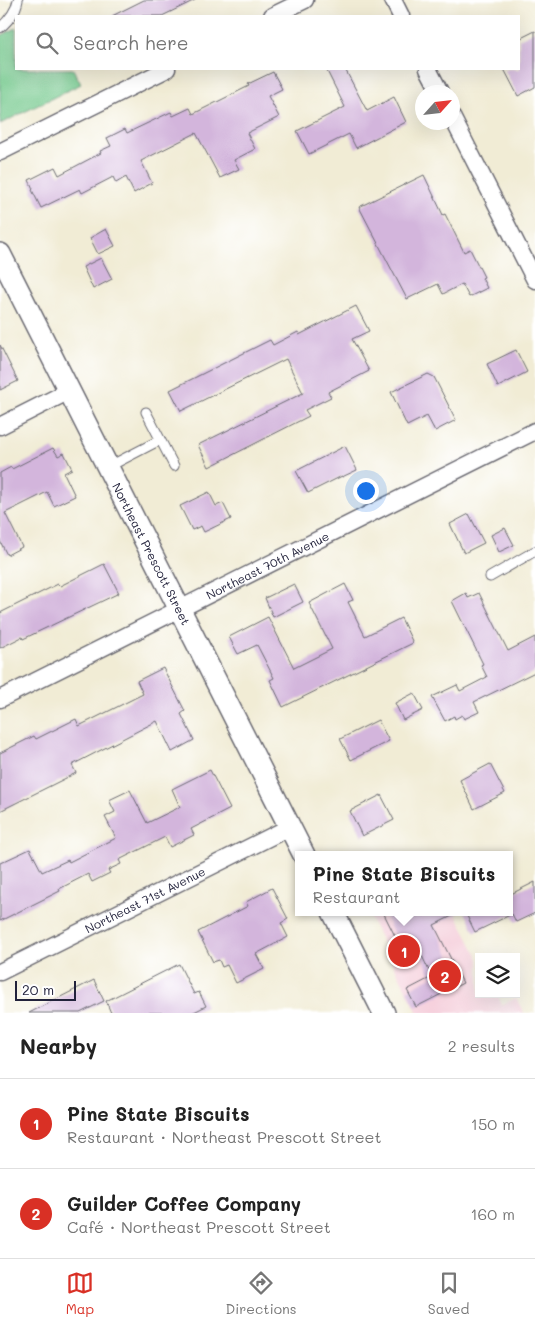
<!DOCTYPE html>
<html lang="en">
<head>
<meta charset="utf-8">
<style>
	body { margin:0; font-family:Mali,sans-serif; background:#f6f6f6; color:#222 }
	.controls { position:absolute; right:15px; bottom:15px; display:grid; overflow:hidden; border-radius:0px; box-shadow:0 5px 20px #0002 }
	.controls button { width:45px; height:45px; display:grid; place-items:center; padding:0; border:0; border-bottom:1px solid #e0e0e0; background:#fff; color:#222; font:25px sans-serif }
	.compass { position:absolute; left:415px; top:85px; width:45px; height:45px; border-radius:50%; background:#fff; box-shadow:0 5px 20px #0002; rotate:63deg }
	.scale { position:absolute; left:15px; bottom:12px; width:61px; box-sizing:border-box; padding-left:5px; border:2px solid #22223b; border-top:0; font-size:14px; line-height:18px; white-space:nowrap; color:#22223b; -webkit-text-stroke:4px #fff; paint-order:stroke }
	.you { position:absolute; left:365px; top:490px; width:18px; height:18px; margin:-12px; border:4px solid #fff; border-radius:50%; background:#1a73e8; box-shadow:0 0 0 8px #1a73e833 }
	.badge { display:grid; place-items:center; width:32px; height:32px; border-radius:50%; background:#d93025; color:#fff; font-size:16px; font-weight:700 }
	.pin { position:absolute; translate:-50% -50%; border:2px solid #fff; box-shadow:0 1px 5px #0006 }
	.popup { position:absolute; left:295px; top:851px; width:218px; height:65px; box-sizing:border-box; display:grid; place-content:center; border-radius:0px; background:#fff; filter:drop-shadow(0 1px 4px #0005); font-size:16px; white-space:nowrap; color:#767676 }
	.popup b { font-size:19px; color:#222 }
	.popup::after { content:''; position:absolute; left:50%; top:100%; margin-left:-10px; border:10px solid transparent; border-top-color:#fff }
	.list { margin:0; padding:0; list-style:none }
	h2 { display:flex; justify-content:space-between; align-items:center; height:65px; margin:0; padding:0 20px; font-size:21px }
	h2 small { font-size:16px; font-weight:400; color:#767676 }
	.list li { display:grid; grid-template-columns:32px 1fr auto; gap:15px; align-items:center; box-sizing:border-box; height:90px; padding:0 20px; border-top:1px solid #e0e0e0 }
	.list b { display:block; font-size:19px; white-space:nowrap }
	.list p { margin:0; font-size:16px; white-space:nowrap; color:#767676 }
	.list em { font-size:16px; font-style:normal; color:#767676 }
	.icon { flex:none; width:28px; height:28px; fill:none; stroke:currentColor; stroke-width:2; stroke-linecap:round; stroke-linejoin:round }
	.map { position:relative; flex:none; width:535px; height:1013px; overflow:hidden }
	.search { position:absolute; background:#fff; box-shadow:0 5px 20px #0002; left:15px; right:15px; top:15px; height:55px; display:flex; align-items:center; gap:12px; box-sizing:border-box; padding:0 18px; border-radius:0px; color:#767676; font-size:19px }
	.sheet { height:245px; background:#fff }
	nav { display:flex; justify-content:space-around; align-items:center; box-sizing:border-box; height:70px; border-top:1px solid #e0e0e0; background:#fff; font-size:14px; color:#767676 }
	nav a { display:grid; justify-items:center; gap:2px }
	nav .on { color:#d93025 }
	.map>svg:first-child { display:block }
	.built { fill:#f5cfdb }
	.green { fill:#74c98d; stroke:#4b7664 }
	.building { fill:#d3b5dc }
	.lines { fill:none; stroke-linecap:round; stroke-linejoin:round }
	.service-casing { stroke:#6a6971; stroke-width:11 }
	.minor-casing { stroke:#6a6971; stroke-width:19 }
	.tertiary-casing { stroke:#6a6971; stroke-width:24 }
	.service { stroke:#fff; stroke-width:9 }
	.minor { stroke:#fff; stroke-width:16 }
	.tertiary { stroke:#fff; stroke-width:21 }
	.labels { text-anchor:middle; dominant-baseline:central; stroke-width:4.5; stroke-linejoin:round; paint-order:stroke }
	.street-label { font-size:12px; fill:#22223b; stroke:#fff }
</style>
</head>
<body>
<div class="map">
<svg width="535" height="1013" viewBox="0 0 535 1013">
	<rect width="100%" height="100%" fill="#fff"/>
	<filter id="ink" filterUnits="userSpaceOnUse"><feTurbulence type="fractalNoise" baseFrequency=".02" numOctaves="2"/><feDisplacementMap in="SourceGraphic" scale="10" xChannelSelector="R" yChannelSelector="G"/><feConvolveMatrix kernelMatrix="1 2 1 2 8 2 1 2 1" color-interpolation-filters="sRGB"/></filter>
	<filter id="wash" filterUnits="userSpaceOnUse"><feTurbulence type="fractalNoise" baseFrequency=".0096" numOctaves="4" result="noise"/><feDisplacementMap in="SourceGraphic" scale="20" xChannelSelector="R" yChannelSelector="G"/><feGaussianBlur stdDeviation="1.12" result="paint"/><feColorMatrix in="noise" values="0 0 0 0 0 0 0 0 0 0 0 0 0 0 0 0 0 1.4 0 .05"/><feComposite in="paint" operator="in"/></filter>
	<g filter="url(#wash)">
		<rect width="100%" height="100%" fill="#f1ecd5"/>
		<path class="built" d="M 367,912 L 455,912 L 479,959 L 479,994 L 497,994 L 502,1005 L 516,998 L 524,1013 L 418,1013 Z"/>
		<path class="green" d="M 16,28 L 16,69 L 73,69 L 81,84 L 0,124 L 0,36 Z"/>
		<g id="blocks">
			<path class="building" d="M 144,0 L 195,0 L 162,16 L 112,16 Z
				M 535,31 L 535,87 L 518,96 L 504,69 L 519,69 L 519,39 Z
				M 326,69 L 345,69 L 367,111 L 394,97 L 406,122 L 356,148 L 349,134 L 309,154 L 297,131 L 345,107 Z
				M 273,72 L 282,89 L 268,96 L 279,117 L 247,133 L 255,149 L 234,160 L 239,169 L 220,178 L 196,133 L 141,161 L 152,183 L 134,193 L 126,177 L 116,183 L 113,177 L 82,193 L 80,189 L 41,208 L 32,190 L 33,189 L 29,180 L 55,167 L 59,175 L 101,153 L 100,151 L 111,146 L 107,138 L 125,129 L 127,133 L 171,112 L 173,116 L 190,108 L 193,114 L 249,86 L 248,84 Z
				M 424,175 L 443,215 L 445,214 L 464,252 L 470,249 L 484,277 L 482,278 L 487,288 L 469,297 L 462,284 L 443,294 L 438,284 L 407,299 L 359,207 Z
				M 106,229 L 115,246 L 98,254 L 90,238 Z
				M 101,258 L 112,279 L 93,289 L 83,267 Z
				M 356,306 L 369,331 L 352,339 L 369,371 L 328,392 L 331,397 L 305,410 L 309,416 L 209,467 L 198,445 L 303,393 L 286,359 L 181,411 L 170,390 L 270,340 L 273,345 L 298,332 L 299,335 Z
				M 0,345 L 18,381 L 0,390 Z
				M 516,350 L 527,372 L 498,387 L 487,364 Z
				M 428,374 L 434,377 L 456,420 L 435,431 L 427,416 L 407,426 L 391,392 Z
				M 345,446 L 357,470 L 342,477 L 342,476 L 308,493 L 296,471 Z
				M 53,448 L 58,456 L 64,453 L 72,469 L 64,473 L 75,496 L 54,506 L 47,492 L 5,513 L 22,547 L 7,555 L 0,541 L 0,473 L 11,467 L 12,469 Z
				M 209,492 L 216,506 L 223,503 L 231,519 L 204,532 L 201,526 L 192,530 L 180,506 Z
				M 469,514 L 484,543 L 464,553 L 450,524 Z
				M 505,528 L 514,545 L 499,552 L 491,535 Z
				M 104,564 L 119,593 L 23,639 L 22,637 L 0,648 L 0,613 L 58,584 L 60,586 Z
				M 294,584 L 303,602 L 273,617 L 265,598 Z
				M 345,584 L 353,600 L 348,602 L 365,636 L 401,618 L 413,643 L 283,707 L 270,680 L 274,678 L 257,645 L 238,654 L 229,637 L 268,617 L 294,668 L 332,649 L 309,603 Z
				M 466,593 L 468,598 L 479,593 L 508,651 L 535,637 L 535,672 L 474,702 L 479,712 L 464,719 L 462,715 L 455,719 L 454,716 L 445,721 L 432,697 L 457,685 L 460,691 L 487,677 L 481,665 L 483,664 L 452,601 Z
				M 163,668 L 185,711 L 181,714 L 194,740 L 172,752 L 157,721 L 72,765 L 76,773 L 0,811 L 0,753 L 34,736 L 36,739 L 76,719 L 79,726 L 143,694 L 137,681 Z
				M 414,693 L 423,710 L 403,720 L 395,703 Z
				M 378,720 L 389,741 L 351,760 L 340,739 Z
				M 490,764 L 505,793 L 474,809 L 460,780 Z
				M 210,770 L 230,809 L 191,829 L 194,835 L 170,847 L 165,837 L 119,860 L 121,864 L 108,870 L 110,873 L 92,882 L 88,874 L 59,889 L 60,891 L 0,921 L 0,863 L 30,849 L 42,872 L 68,860 L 69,862 L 116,838 L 105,817 L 115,812 L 109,800 L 130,790 L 147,823 L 180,807 L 172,789 Z
				M 381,795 L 394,820 L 362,836 L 350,811 Z
				M 535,882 L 535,913 L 516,922 L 512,914 L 475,932 L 465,912 L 511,912 L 509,908 L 509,895 Z
				M 272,888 L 288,919 L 281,923 L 288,937 L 256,954 L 264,969 L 236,983 L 227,965 L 222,967 L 219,960 L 213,962 L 198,932 L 248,906 L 246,902 Z
				M 383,912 L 460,912 L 434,925 L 463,983 L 416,1007 L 407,990 L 432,977 L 413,937 L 399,944 Z
				M 179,964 L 194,994 L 199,992 L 206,1006 L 192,1013 L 111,1013 L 106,1001 Z
				M 94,980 L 104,1001 L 80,1013 L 29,1013 Z"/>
		</g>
	</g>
	<g filter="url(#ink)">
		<use href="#blocks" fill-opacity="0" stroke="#6a6971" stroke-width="1"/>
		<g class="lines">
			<g class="service-casing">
				<path id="service" d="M 0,28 C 9,20 16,12 18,0
					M 146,412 L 174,466
					M 108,467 L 160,440
					M 490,577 L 535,551"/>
			</g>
			<g class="minor-casing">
				<g id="minor">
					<path d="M 393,0 L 401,16"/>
					<path d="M 272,16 L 305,0"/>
					<path d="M 428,69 L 440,92"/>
					<path d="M 452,117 L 535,280"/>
					<path d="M 0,152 L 167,69"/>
					<path d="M 0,426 L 69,391"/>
					<path id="s1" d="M 0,699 L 535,431"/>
					<path id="s2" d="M 0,972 L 290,827"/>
				</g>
			</g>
			<g class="tertiary-casing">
				<g id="tertiary">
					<path id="s3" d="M 0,254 L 304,855"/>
					<path d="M 333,912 L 384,1013"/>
				</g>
			</g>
			<use href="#service" class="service"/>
			<use href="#minor" class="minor"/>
			<use href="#tertiary" class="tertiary"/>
		</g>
	</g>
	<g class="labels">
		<g class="street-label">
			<text stroke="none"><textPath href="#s3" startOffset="336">Northeast Prescott Street</textPath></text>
			<text stroke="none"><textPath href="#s1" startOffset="299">Northeast 70th Avenue</textPath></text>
			<text stroke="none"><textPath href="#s2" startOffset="162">Northeast 71st Avenue</textPath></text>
		</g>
	</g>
</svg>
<div class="controls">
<button><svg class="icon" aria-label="layers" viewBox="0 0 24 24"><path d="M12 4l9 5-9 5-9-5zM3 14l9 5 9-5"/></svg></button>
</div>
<svg class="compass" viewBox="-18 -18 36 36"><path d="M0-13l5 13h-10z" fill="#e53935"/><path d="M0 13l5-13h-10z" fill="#767676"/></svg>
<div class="scale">20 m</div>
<div class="you"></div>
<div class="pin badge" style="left:404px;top:951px">1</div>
<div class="popup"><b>Pine State Biscuits</b>Restaurant</div>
<div class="pin badge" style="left:445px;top:976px">2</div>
<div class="search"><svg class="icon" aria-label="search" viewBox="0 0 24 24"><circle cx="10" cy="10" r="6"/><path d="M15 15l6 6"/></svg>Search here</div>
</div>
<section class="sheet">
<h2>Nearby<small>2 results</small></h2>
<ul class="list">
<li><span class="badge">1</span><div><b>Pine State Biscuits</b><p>Restaurant · Northeast Prescott Street</p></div><em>150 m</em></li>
<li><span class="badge">2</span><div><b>Guilder Coffee Company</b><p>Café · Northeast Prescott Street</p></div><em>160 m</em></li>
</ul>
</section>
<nav>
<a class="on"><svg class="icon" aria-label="map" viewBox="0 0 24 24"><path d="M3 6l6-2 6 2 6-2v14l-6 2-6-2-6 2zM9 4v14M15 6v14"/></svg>Map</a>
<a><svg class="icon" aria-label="directions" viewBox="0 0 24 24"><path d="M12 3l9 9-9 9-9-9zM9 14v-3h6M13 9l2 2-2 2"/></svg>Directions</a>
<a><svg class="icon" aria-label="saved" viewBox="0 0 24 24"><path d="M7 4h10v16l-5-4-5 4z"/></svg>Saved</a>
</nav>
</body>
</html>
